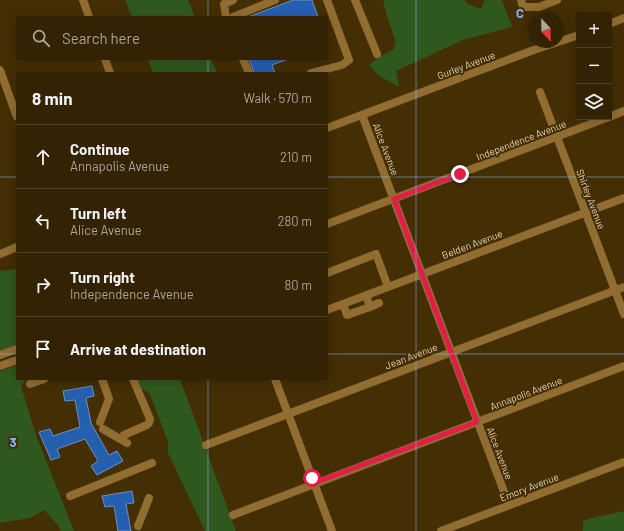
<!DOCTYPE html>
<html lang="en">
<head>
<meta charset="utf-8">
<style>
	body { margin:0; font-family:Barlow,sans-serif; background:#3b2a0d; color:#f1f3f6 }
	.controls { position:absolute; right:12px; top:12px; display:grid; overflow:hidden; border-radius:0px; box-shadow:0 2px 10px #0003 }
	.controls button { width:36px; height:36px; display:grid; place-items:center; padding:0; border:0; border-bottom:1px solid #4e3f25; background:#332203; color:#f1f3f6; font:20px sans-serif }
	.compass { position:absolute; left:528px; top:12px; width:36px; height:36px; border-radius:50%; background:#332203; box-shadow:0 2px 10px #0003; rotate:158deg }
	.stop { position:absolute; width:12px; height:12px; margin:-9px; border:3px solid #e11d48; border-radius:50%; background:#fff }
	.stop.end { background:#e11d48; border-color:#fff; box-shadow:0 1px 4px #0008 }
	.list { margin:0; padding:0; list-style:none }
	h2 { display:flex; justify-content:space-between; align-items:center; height:52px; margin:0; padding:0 16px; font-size:17px }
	h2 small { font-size:13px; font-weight:400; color:#a9a49a }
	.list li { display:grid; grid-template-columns:26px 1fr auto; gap:12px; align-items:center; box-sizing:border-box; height:64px; padding:0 16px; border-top:1px solid #4e3f25 }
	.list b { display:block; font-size:15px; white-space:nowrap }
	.list p { margin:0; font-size:13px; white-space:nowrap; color:#a9a49a }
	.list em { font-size:13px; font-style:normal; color:#a9a49a }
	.icon { flex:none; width:22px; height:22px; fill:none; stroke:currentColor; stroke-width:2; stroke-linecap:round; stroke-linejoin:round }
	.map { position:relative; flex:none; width:624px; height:531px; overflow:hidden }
	.search { position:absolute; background:#332203; box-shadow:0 2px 10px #0003; left:16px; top:16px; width:312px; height:44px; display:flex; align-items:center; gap:10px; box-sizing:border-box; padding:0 14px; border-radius:0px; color:#a9a49a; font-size:15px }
	.panel { position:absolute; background:#332203; box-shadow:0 2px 10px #0003; left:16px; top:72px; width:312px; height:308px; border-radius:0px }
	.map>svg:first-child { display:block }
	.green { fill:#2f581e }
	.building { fill:#255faf; stroke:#7090be }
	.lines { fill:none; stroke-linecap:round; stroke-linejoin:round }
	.minor { stroke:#926d31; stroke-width:8 }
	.route { stroke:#e11d48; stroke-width:5 }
	.grid { fill:none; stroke:#8bb9fc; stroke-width:1; stroke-opacity:0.55 }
	.labels { text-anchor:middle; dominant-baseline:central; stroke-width:4; stroke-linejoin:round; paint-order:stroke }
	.street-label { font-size:10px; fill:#e3d2b9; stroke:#442e04 }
	.grid-label { font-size:13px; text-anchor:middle; font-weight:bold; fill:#8bb9fc; stroke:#442e04; stroke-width:4; stroke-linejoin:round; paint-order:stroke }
</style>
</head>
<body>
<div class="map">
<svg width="624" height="531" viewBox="0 0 624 531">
	<rect width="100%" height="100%" fill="#442e04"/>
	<path class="green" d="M 125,0 L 188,0 L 195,17 L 132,17 Z
		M 383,0 L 465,0 L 466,3 L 481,9 L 485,0 L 502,0 L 512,27 L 463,40 L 396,71 L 399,87 L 378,75 L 369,65 L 379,57 L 393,50 L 396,43 L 386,13 Z
		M 148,59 L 211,59 L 217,73 L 153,73 Z
		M 17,269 L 17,345 L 0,351 L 0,271 Z
		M 14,366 L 17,367 L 17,379 L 26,379 L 21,386 L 36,435 L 74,531 L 61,531 L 58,525 L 44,510 L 30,518 L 0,523 L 0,371 Z
		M 137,379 L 180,379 L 236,531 L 205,531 L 168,453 L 168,442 L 150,394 L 142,389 Z
		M 624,511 L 624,531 L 581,531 L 583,530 L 583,521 L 595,517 Z"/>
	<path class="building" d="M 293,0 L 312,0 L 318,17 L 248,17 Z
		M 249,59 L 288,59 L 272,65 L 275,73 L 254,73 Z
		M 92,386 L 94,396 L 86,398 L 91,423 L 109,455 L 117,451 L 123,461 L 97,475 L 91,466 L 98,461 L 85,439 L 57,449 L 60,457 L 51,460 L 39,432 L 50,429 L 53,436 L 80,427 L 75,400 L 65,401 L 63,391 Z
		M 132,491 L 134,503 L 126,504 L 131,531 L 118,531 L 114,506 L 105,507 L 102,496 Z"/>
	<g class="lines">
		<path class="minor" d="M 83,0 L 89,17
			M 355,0 L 377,54
			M 521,0 L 523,7 L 539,7 L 557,0
			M 226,17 L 224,4 L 233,0
			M 233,17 L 275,0
			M 609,24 L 624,18
			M 105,59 L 110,73
			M 243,59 L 249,73
			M 0,70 L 17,117
			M 311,73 L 342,65 L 349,60 L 327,0
			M 540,92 L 624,314
			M 362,115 L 509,505
			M 609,117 L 624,111
			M 327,128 L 531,51 L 579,35
			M 327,224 L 609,117
			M 0,254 L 17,247
			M 327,273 L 376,254 L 388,287
			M 343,304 L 347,315 L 370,307 L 366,295
			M 370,307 L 379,303
			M 327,310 L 624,198
			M 0,355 L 17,349
			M 0,366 L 17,360
			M 275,379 L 332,531
			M 30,384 L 44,379
			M 100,422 L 109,399 L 102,379
			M 103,429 L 127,443
			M 124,435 L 147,425 L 149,423 L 150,419 L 133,379
			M 206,445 L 624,287
			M 70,496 L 152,463
			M 233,515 L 624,366
			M 138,526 L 149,498
			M 441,531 L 624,462"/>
	</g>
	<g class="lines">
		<path class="route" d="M 312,478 L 314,483 L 477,422 L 394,199 L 460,174"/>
	</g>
	<path class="grid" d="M 208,0 L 208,17M 416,0 L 416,531M 208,59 L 208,73M 0,177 L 17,177M 327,177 L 624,177M 0,354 L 17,354M 327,354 L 624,354M 208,379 L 208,531"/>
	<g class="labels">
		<g class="street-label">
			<text transform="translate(466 65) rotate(-21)">Gurley Avenue</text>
			<text transform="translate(521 140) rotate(-21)">Independence Avenue</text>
			<text transform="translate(386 149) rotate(69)">Alice Avenue</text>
			<text transform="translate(591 199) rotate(69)">Shirley Avenue</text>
			<text transform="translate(472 244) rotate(-21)">Belden Avenue</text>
			<text transform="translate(411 356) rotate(-21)">Jean Avenue</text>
			<text transform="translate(526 393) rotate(-21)">Annapolis Avenue</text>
			<text transform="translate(500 453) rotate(69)">Alice Avenue</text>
			<text transform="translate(529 487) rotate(-21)">Emory Avenue</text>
		</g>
	</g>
	<g class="grid-label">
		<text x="520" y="18">C</text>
		<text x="13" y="447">3</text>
	</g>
</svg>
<div class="controls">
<button>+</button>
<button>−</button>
<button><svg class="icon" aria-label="layers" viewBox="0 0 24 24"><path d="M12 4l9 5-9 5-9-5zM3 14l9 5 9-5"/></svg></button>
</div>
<svg class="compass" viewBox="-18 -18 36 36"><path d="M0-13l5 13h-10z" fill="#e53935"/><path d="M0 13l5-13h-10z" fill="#a9a49a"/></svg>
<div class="stop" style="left:312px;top:478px"></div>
<div class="stop end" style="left:460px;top:174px"></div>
<div class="search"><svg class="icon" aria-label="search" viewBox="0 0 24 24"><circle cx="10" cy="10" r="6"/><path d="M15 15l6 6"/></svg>Search here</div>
<section class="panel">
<h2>8 min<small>Walk · 570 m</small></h2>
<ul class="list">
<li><svg class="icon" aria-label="ahead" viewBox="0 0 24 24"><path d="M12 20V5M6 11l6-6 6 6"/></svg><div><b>Continue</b><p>Annapolis Avenue</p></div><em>210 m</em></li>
<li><svg class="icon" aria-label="left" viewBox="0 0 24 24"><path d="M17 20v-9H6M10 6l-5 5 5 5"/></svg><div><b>Turn left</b><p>Alice Avenue</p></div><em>280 m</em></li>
<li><svg class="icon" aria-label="right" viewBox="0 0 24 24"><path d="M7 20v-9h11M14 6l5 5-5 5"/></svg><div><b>Turn right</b><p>Independence Avenue</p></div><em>80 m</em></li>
<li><svg class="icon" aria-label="arrive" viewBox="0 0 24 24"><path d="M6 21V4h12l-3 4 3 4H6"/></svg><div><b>Arrive at destination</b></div></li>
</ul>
</section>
</div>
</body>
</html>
